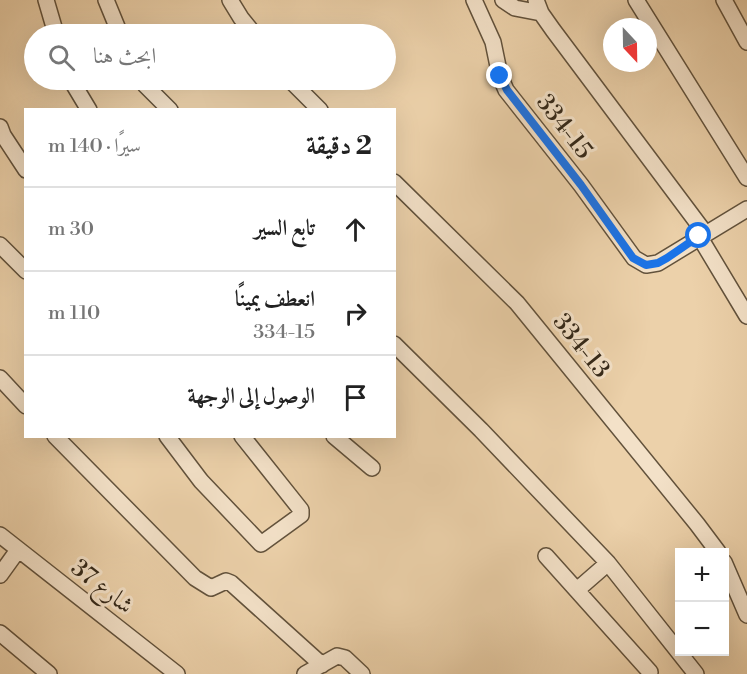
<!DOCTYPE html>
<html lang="ar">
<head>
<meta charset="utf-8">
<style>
	body { margin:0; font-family:"Libre Bodoni",Amiri,serif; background:#f6f6f6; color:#222; direction:rtl }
	.controls { position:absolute; right:18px; bottom:18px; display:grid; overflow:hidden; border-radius:0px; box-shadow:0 6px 24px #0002 }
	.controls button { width:54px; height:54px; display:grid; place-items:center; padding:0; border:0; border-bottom:2px solid #e0e0e0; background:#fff; color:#222; font:30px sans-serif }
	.compass { position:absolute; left:603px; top:18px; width:54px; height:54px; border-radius:50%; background:#fff; box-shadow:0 6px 24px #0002; rotate:158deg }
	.stop { position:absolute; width:18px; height:18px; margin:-14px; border:4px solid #1a73e8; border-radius:50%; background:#fff }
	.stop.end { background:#1a73e8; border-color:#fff; box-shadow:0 2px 6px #0008 }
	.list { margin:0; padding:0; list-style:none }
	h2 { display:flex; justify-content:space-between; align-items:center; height:78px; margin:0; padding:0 24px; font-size:26px }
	h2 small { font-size:20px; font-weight:400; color:#767676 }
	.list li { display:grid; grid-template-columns:39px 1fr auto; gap:18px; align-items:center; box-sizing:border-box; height:84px; padding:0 24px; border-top:2px solid #e0e0e0 }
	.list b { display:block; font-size:22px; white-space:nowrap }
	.list p { margin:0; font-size:20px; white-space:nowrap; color:#767676 }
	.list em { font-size:20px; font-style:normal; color:#767676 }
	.icon { flex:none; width:33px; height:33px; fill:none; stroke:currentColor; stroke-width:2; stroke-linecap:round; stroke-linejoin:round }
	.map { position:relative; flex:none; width:747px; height:674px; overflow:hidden; direction:ltr }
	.search { position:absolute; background:#fff; box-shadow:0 6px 24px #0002; left:24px; top:24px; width:372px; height:66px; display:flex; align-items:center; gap:15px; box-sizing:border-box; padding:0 21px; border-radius:33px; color:#767676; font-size:22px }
	.panel { position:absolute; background:#fff; box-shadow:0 6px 24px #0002; left:24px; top:108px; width:372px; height:330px; border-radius:0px; direction:rtl }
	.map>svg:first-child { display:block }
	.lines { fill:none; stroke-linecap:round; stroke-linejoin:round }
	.minor-casing { stroke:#62523c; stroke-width:18 }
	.minor { stroke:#f3e1c8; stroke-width:15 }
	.route { stroke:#1a73e8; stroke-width:8 }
	.labels { text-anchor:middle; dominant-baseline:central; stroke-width:6; stroke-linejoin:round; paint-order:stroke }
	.street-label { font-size:24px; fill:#342818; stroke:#f3e1c8 }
</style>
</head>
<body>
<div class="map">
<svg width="747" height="674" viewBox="0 0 747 674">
	<rect width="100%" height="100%" fill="#ecd1aa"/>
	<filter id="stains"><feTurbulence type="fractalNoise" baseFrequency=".00333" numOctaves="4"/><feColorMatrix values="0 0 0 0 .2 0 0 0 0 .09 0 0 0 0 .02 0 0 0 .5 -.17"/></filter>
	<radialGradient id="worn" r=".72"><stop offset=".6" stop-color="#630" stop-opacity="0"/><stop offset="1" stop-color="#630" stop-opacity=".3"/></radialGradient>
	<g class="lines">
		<g class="minor-casing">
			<path id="minor" d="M 46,0 L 56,34
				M 106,0 L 120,34
				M 230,0 L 241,18 L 254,34
				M 474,0 L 493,42 L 500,76 L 506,90 L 581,185 L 634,258 L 646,265 L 658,263 L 747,209
				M 503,0 L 515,8 L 541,13
				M 536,0 L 541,13 L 553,30 L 705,233
				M 636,0 L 747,178
				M 724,0 L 747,42
				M 71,80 L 89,110
				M 143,80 L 145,85 L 170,110
				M 290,80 L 320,110
				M 0,127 L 3,135 L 26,170
				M 394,182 L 517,303 L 697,524 L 718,552
				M 699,236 L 747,316
				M 0,245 L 26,271
				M 394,344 L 481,430 L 608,563 L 696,674
				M 0,378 L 26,406
				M 55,436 L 195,578 L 211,588 L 226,581 L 231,583 L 322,665
				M 167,436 L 201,481 L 261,544 L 301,515 L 301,510 L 242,436
				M 334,436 L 372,468
				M 0,535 L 177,674
				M 546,556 L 650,672
				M 724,562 L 747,615
				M 0,575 L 18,550
				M 577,590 L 608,563
				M 0,633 L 49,674
				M 305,674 L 337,656 L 345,658 L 362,674"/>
		</g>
		<use href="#minor" class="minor"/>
	</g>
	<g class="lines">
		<path class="route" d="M 500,76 L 507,90 L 581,185 L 633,258 L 646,265 L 658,263 L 667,258 L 699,236"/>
	</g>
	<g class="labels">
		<g class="street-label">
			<text transform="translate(564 127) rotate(52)">334-15</text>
			<text transform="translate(581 346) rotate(51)">334-13</text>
			<text transform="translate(102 587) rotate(38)">شارع 37</text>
		</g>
	</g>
	<rect width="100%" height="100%" filter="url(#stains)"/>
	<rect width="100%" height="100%" fill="url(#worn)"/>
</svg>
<div class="controls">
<button>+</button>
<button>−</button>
</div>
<svg class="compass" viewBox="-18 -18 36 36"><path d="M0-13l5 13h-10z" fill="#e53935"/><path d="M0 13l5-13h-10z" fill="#767676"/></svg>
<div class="stop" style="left:699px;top:236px"></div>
<div class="stop end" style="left:500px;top:76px"></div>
<div class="search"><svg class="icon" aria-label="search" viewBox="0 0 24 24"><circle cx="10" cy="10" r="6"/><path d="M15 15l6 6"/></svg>ابحث هنا</div>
<section class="panel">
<h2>2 دقيقة<small>سيرًا · 140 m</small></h2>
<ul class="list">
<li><svg class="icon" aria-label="ahead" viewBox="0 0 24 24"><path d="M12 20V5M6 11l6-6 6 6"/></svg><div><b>تابع السير</b></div><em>30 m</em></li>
<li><svg class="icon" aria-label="right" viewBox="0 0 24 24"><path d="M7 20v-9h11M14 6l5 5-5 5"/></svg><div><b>انعطف يمينًا</b><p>334-15</p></div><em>110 m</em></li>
<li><svg class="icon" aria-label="arrive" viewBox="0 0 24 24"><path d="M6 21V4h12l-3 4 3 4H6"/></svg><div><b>الوصول إلى الوجهة</b></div></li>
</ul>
</section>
</div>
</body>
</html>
